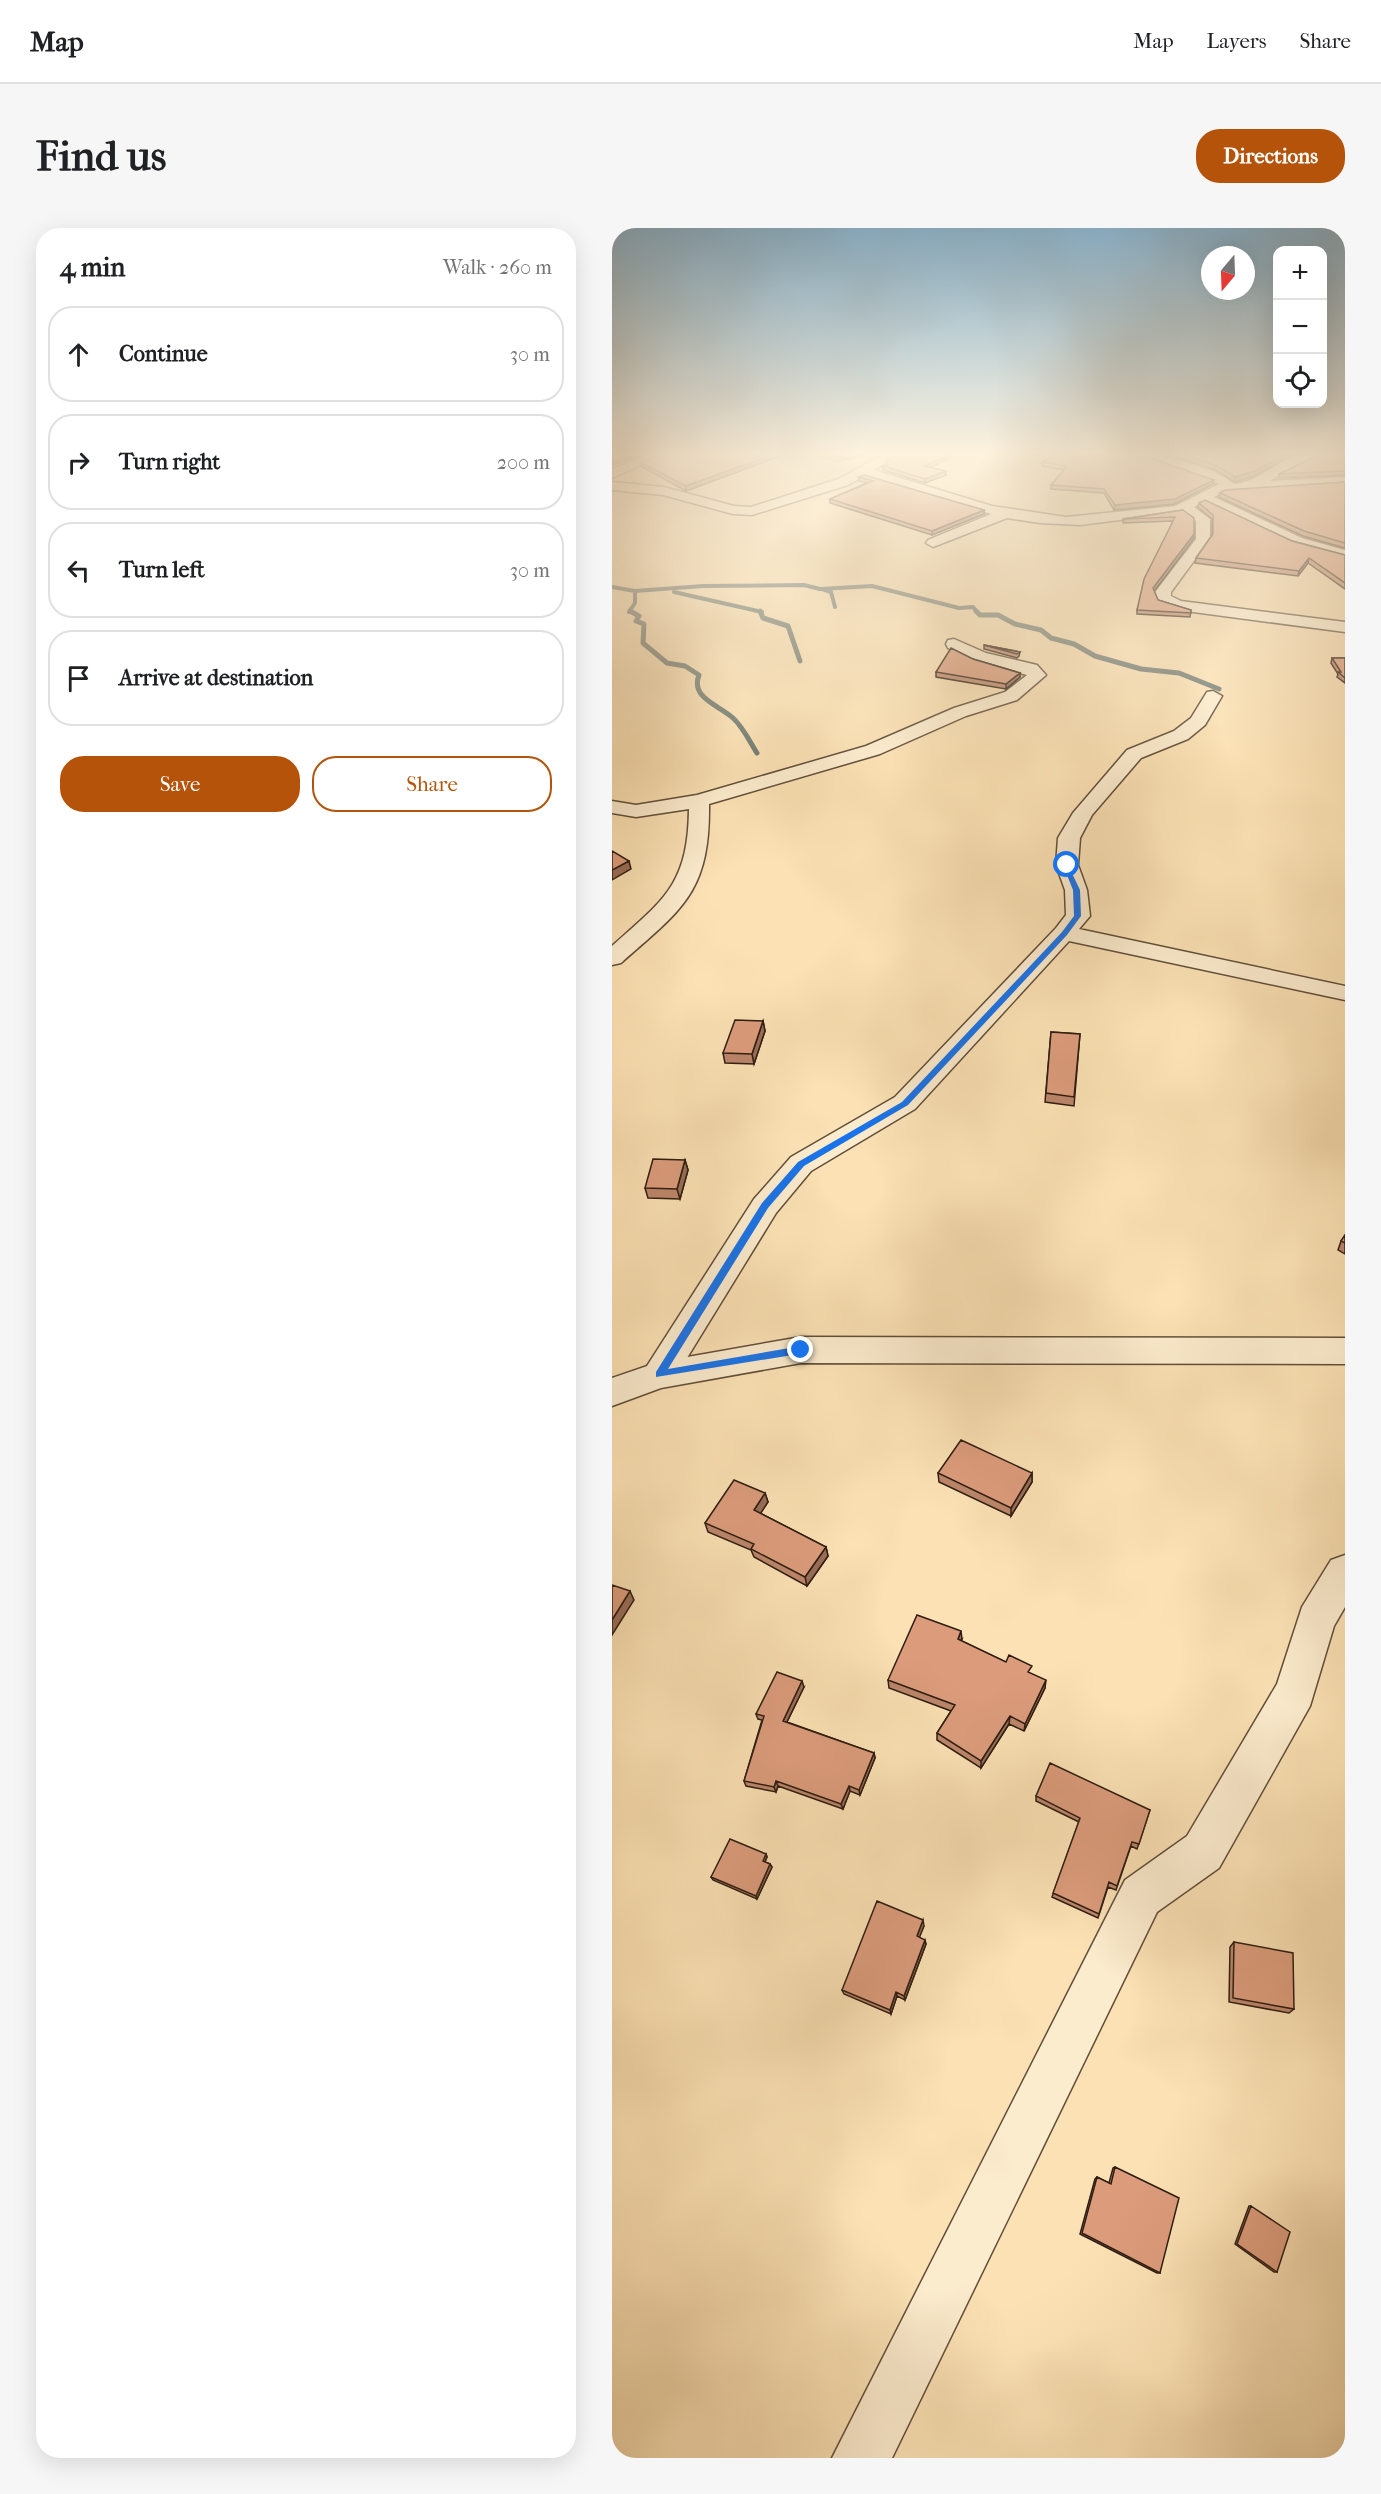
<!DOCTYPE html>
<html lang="en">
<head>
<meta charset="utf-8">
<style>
	body { margin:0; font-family:"IM FELL French Canon",serif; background:#f6f6f6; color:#202124 }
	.controls { position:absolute; right:18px; top:18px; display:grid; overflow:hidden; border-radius:12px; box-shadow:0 6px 24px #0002 }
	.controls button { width:54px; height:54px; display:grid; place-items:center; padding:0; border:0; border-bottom:2px solid #e0e0e0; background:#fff; color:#202124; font:30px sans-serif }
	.compass { position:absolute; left:589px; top:18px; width:54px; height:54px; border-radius:50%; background:#fff; box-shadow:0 6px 24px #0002; rotate:199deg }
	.stop { position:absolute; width:18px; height:18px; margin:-14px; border:4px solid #1a73e8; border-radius:50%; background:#fff }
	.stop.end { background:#1a73e8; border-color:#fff; box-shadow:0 2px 6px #0008 }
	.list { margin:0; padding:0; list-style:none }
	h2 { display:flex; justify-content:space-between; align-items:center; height:78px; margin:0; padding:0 24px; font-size:26px }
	h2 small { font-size:20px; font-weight:400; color:#757577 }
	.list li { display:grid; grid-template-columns:39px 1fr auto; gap:18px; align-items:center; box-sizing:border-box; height:96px; margin:0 12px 12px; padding:0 12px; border:2px solid #e0e0e0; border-radius:24px }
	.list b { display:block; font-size:22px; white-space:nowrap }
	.list em { font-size:20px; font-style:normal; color:#757577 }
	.actions { display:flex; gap:12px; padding:18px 24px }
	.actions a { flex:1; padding:14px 0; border:2px solid #b45309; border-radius:24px; text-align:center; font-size:21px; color:#b45309 }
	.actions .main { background:#b45309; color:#fff }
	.icon { flex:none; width:33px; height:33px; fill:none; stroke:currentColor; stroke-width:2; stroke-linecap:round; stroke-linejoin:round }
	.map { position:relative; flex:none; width:733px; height:2230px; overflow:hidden; border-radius:24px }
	header { display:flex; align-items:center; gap:36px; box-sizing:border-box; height:84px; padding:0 30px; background:#fff; border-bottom:2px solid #e0e0e0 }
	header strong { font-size:28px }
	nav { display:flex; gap:33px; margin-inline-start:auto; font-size:21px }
	.intro { display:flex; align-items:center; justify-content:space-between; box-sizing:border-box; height:144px; padding:0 36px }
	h1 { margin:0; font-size:42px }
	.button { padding:15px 27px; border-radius:24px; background:#b45309; color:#fff; font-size:21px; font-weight:700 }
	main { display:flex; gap:36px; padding:0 36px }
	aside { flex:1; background:#fff; border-radius:24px; box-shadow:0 6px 24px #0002 }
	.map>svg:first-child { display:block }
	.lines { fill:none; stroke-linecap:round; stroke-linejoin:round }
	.stream-far1 { stroke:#727c73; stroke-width:4 }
	.stream { stroke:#727c73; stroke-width:5 }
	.minor-casing { stroke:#614e3a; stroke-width:3 }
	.tertiary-casing { stroke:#614e3a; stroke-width:3 }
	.minor { fill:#fcecce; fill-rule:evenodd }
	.tertiary { fill:#fcecce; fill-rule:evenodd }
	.wall { fill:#bd866b; stroke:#2e1d12; stroke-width:1.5 }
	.shaded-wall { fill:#9a6d57; stroke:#2e1d12; stroke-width:1.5 }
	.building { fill:#dc9c7c; stroke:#2e1d12; stroke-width:1.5 }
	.route { fill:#1a73e8 }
</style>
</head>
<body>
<header>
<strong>Map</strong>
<nav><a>Map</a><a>Layers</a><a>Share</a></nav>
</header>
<div class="intro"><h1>Find us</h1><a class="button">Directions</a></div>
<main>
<aside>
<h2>4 min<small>Walk · 260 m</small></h2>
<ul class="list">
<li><svg class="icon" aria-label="ahead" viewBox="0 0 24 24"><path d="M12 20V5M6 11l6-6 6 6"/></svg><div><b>Continue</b></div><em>30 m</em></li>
<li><svg class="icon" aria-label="right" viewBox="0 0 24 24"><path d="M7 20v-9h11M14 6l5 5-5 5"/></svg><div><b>Turn right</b></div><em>200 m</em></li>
<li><svg class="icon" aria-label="left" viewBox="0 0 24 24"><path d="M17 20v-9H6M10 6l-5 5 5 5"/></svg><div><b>Turn left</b></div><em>30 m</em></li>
<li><svg class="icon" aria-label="arrive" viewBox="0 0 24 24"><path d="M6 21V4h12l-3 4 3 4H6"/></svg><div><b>Arrive at destination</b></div></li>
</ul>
<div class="actions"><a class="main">Save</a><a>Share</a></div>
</aside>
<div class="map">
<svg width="733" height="2230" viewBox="0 0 733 2230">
	<rect width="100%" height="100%" fill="#fbe1b4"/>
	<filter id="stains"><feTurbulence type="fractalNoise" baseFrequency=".00333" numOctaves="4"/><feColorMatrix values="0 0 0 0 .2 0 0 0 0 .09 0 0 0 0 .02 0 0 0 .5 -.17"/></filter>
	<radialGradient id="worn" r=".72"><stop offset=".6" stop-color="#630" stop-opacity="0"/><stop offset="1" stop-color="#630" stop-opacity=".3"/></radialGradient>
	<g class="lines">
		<path class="stream-far1" d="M 0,359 L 23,363 L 91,358 L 192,357 L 208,361 L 260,358 L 347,380 L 361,379 L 365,384
			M 210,361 L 219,364 L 223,379
			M 62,364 L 150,384
			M 17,384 L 23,375 L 23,363"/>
		<path class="stream" d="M 18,383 L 27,388 L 24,393 L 32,396 L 31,415 L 55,435 L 73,438 L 87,447 C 78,470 107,477 121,490 C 131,499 138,514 145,525
			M 148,383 L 151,390 L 176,398 L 188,433
			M 364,383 L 368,387 L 386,387 L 403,396 L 429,402 L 439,410 L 462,416 L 483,428 L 529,441 L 567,445 L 607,461"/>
		<g class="minor-casing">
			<path id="minor" d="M 40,225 L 57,225 L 0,250 L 0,241 Z
				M 274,225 L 290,225 L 262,242 L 380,278 L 454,289 L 563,278 L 607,256 L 518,225 C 544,225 603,238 622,256 C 644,254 656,240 676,231 C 688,226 700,225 713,225 L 684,237 L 658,253 L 733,249 L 733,257 L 612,264 L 602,269 L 690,310 L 733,322 L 733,331 L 680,316 L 592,274 L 582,279 L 598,291 L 598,311 L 559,364 L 559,368 L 569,373 L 733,394 L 733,404 L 566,382 L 546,374 L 543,364 L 584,311 L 584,293 L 571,284 L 468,297 L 428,295 L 395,290 L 321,319 L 314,315 L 316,312 L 379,286 L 252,248 L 236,257 L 140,287 L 121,286 L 51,267 L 0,262 L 0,254 L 52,259 L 122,278 L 139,279 L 226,251 Z
				M 342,411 L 374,425 L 425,437 L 434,447 L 405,472 L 354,488 L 268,526 L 97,576 C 98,665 70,681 9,735 L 0,737 L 0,718 C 53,671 76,656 77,581 L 24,589 L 0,585 L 0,573 L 24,577 L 85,567 L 254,518 L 342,480 L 393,464 L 415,447 L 362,433 L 336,420 L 334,416 L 336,412 Z
				M 601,463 L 610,468 L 593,497 L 576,511 L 529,530 L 480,587 L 468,610 L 466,637 L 475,662 L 478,688 L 467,701 L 733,758 L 733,772 L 457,713 L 303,881 L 199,943 L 164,985 L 59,1156 L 47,1160 L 35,1156 L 30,1147 L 35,1138 L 142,971 L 179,929 L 283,869 L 444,700 L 454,687 L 453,662 L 444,637 L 446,610 L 461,585 L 515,522 L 562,503 L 579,490 L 595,464 Z
				M 733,1327 L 733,1379 L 722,1398 L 698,1478 L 607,1640 L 545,1684 L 280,2230 L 220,2230 L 513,1652 L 575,1608 L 665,1456 L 690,1379 L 719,1332 Z"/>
		</g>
		<g class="tertiary-casing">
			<path id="tertiary" d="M 189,1109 L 733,1110 L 733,1136 L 189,1135 L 49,1160 L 0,1178 L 0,1150 L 47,1134 Z"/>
		</g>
		<use href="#minor" class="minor"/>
		<use href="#tertiary" class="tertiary"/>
	</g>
	<path class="wall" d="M 176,225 L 74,263 L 30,239 L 29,235 Z
		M 190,225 L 263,225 L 226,233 Z
		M 534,225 L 694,225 L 680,227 L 642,248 L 623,254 L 602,241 L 573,232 Z
		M 733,225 L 733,248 L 733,247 L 667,250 L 667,246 Z
		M 274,233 L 319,240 L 334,247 L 313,255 L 271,242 L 271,238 L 274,237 Z
		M 430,234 L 602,252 L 601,256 L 562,276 L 502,282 L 492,265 L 439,261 L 439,257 L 452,242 L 430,238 Z
		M 247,249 L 372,282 L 372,286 L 320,307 L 218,275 L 218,271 L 255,255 L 247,253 Z
		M 733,254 L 733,320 L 691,308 L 607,269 L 608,265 Z
		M 587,275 L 680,313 L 733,327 L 733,361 L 696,335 L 686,348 L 583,335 L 584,330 L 600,307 L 600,291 L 586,279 Z
		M 571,282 L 582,310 L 542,363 L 546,372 L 579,382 L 578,389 L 525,386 L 525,382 L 561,293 L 511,295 L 511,291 Z
		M 372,417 L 408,424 L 407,428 L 405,430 L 372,421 Z
		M 720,430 L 733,430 L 733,455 L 725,449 L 726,446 L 719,435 Z
		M 361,431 L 408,445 L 408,449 L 394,461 L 324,449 L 324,444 Z
		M 151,793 L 153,803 L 142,836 L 113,835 L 111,825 Z
		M 439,804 L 468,806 L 462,878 L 433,874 Z
		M 73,932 L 76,942 L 68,971 L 36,970 L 33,960 Z
		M 733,1007 L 733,1026 L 726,1022 L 729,1013 Z
		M 326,1245 L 420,1245 L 420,1254 L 399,1288 L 327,1254 Z
		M 153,1265 L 156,1274 L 148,1285 L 214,1319 L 216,1328 L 195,1358 L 142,1329 L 139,1322 L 96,1304 L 93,1295 Z
		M 350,1411 L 349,1413 L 419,1446 L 433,1460 L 412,1503 L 397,1496 L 369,1540 L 325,1512 L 325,1505 L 339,1483 L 277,1460 L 276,1452 Z
		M 192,1459 L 175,1494 L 262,1525 L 263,1530 L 248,1567 L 238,1563 L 231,1581 L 166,1558 L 164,1564 L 134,1558 L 132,1553 L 150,1492 L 146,1491 L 144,1486 Z
		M 424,1568 L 538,1582 L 525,1621 L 519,1618 L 504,1662 L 496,1659 L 486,1690 L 440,1669 L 467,1594 L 424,1573 Z
		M 154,1626 L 155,1629 L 153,1634 L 158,1636 L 160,1639 L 145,1671 L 101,1652 L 99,1649 Z
		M 312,1698 L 307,1709 L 314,1716 L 293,1772 L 285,1768 L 279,1786 L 232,1766 L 230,1762 Z
		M 622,1714 L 682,1781 L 677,1785 L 617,1774 L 618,1719 Z
		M 503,1939 L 548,2045 L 545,2045 L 468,2006 L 483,1951 L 485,1949 L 497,1955 L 501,1940 Z
		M 637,1978 L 639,1978 L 665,2044 L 662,2044 L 623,2016 Z"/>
	<path class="shaded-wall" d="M 20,225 L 33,225 L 0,237 L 0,232 Z
		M 165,225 L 176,225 L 74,263 L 74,258 Z
		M 243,225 L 263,225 L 226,233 L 226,229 Z
		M 341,225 L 349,225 L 313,242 L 313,238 Z
		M 676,225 L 694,225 L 680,227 L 642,248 L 623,254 L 623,249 Z
		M 334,243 L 334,247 L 313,255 L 313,251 Z
		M 602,252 L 601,256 L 562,276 L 502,282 L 503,277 Z
		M 372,282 L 372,286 L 320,307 L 320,303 Z
		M 582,306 L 582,310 L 541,365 L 541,360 Z
		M 697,330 L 696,335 L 686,348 L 687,343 Z
		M 408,445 L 408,449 L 394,461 L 394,456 Z
		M 17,633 L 19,641 L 0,652 L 0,642 Z
		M 151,793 L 153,803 L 142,836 L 140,826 Z
		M 73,932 L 76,942 L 68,971 L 65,961 Z
		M 420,1245 L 420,1254 L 399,1288 L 399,1280 Z
		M 153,1265 L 156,1274 L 145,1291 L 142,1282 Z
		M 214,1319 L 216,1328 L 195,1358 L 193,1349 Z
		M 18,1363 L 22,1372 L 0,1407 L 0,1392 Z
		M 349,1403 L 350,1411 L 346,1419 L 346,1411 Z
		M 434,1452 L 433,1460 L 412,1503 L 413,1496 Z
		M 190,1453 L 192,1459 L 173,1498 L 171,1493 Z
		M 398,1488 L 397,1496 L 369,1540 L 369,1533 Z
		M 262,1525 L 263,1530 L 248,1567 L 247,1562 Z
		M 164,1553 L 166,1558 L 164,1564 L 162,1559 Z
		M 237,1558 L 238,1563 L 231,1581 L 229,1576 Z
		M 154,1626 L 155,1629 L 152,1636 L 151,1633 Z
		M 158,1636 L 160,1639 L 145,1671 L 144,1668 Z
		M 311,1692 L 312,1698 L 306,1713 L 305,1708 Z
		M 313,1712 L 314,1716 L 293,1772 L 292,1768 Z
		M 284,1764 L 285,1768 L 279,1786 L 278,1782 Z"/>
	<path class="building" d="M 0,225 L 20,225 L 0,232 Z
		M 52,225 L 165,225 L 74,258 L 29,235 Z
		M 209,225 L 243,225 L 226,229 Z
		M 287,225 L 341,225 L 313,238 L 334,243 L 313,251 L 271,238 L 275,237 L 274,233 Z
		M 446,225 L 524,225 L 602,252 L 563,271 L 503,277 L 492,261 L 439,257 L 455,238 L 430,234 Z
		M 560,225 L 676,225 L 643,243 L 623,249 L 603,237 L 574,227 Z
		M 710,225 L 733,225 L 733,243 L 667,246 Z
		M 252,247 L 372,282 L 320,303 L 218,271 L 261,253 L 247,249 Z
		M 733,254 L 733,315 L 692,303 L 608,265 L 613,262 Z
		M 593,272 L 680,313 L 733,327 L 733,355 L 697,330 L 687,343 L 584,330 L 601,306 L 601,287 L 587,275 Z
		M 571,282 L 582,290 L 582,306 L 541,360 L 546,372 L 579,382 L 579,385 L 525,382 L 532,351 L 563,289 L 511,291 Z
		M 372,417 L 408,424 L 405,426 Z
		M 339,420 L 361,431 L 408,445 L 394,456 L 324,444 Z
		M 720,430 L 733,430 L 733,450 L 726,444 L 729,444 Z
		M 0,623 L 17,633 L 0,642 Z
		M 123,792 L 151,793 L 140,826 L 111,825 Z
		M 439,804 L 468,806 L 462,869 L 434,865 Z
		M 41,931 L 73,932 L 65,961 L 33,960 Z
		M 733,1007 L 733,1015 L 729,1013 Z
		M 349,1212 L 420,1245 L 399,1280 L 326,1245 Z
		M 122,1252 L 153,1265 L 142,1282 L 214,1319 L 193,1349 L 139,1321 L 142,1316 L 93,1295 Z
		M 0,1357 L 18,1363 L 0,1392 Z
		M 305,1387 L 349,1403 L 346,1411 L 394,1434 L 397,1427 L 420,1438 L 416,1444 L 434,1452 L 413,1496 L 398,1488 L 369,1533 L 325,1505 L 343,1477 L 276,1452 Z
		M 165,1444 L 190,1453 L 171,1493 L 262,1525 L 247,1562 L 237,1558 L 229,1576 L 164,1553 L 162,1559 L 132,1553 L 152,1488 L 144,1486 Z
		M 438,1535 L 538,1582 L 527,1616 L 520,1614 L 505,1658 L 497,1654 L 487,1686 L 441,1665 L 468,1590 L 424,1568 Z
		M 118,1611 L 154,1626 L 151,1633 L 158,1636 L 144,1668 L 99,1649 Z
		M 265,1673 L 311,1692 L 305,1708 L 313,1712 L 292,1768 L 284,1764 L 278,1782 L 230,1762 Z
		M 622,1714 L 681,1725 L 682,1781 L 621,1770 Z
		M 503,1939 L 567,1970 L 548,2045 L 470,2005 L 485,1949 L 499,1956 Z
		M 639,1978 L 678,2004 L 665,2044 L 625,2016 Z"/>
	<linearGradient id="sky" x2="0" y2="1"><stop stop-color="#8bb7d3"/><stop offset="0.42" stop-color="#fdf2dd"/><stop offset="1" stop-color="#fdf2dd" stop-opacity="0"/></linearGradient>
	<rect width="733" height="537" fill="url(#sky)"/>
	<path class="route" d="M 455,635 L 468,662 L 469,688 L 455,707 L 296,877 L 192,938 L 156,980 L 56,1141 L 189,1118 L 193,1119 L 193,1125 L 44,1149 L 44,1144 L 150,975 L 186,934 L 290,874 L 450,704 L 462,688 L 461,662 L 451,637 Z"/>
	<rect width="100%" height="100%" filter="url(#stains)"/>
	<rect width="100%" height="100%" fill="url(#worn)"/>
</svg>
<div class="controls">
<button>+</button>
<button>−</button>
<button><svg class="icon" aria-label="locate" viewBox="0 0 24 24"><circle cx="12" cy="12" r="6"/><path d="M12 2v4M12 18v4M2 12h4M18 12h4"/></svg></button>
</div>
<svg class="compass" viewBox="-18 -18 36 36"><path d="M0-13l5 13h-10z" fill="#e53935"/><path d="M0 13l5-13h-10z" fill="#757577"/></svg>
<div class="stop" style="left:455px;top:637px"></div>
<div class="stop end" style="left:189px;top:1122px"></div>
</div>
</main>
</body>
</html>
